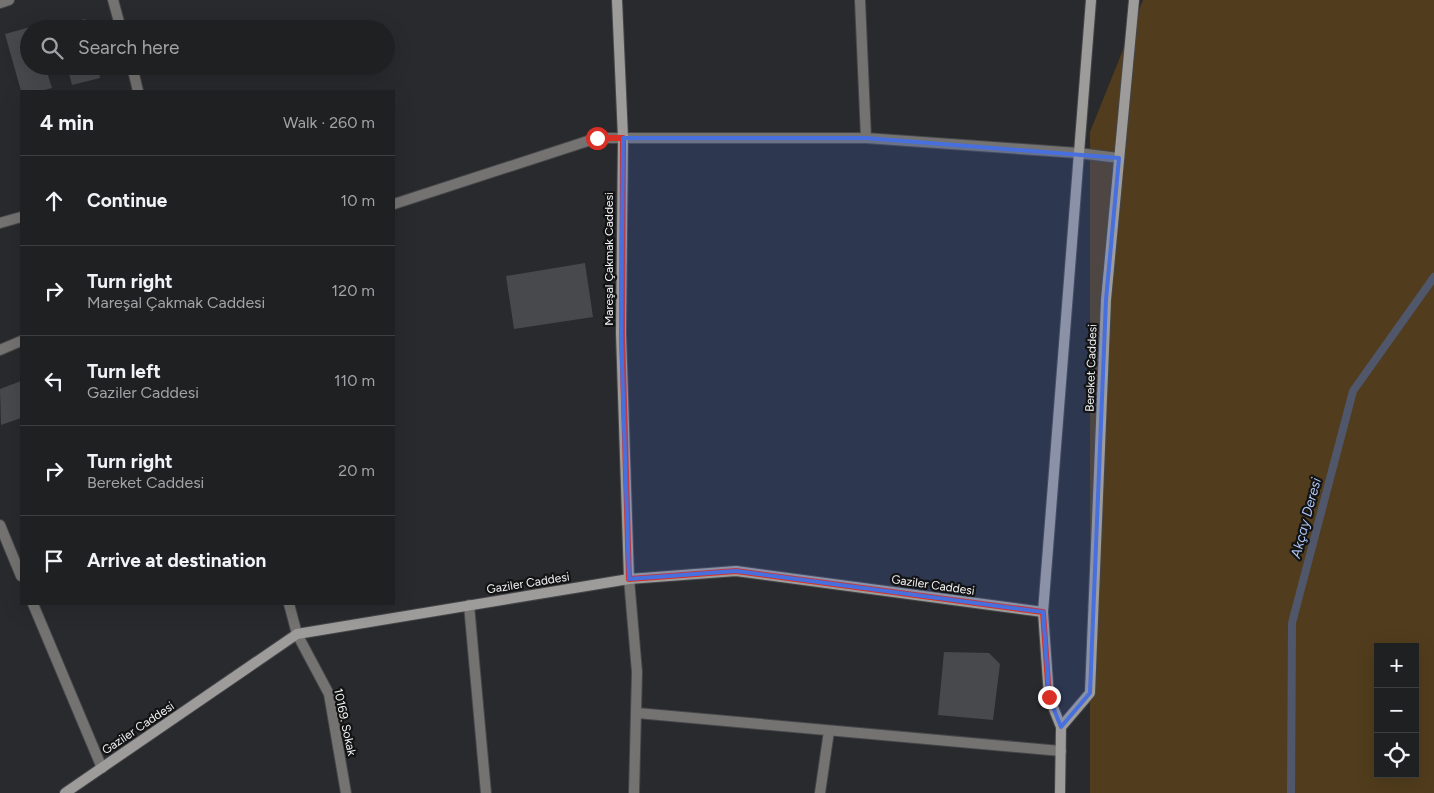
<!DOCTYPE html>
<html lang="en">
<head>
<meta charset="utf-8">
<style>
	body { margin:0; font-family:Figtree,sans-serif; background:#27282a; color:#f1f3f6 }
	.controls { position:absolute; right:15px; bottom:15px; display:grid; overflow:hidden; border-radius:0px; box-shadow:0 5px 20px #0002 }
	.controls button { width:45px; height:45px; display:grid; place-items:center; padding:0; border:0; border-bottom:1px solid #3c3e40; background:#1f2022; color:#f1f3f6; font:25px sans-serif }
	.stop { position:absolute; width:15px; height:15px; margin:-11px; border:4px solid #d93025; border-radius:50%; background:#fff }
	.stop.end { background:#d93025; border-color:#fff; box-shadow:0 1px 5px #0008 }
	.list { margin:0; padding:0; list-style:none }
	h2 { display:flex; justify-content:space-between; align-items:center; height:65px; margin:0; padding:0 20px; font-size:21px }
	h2 small { font-size:16px; font-weight:400; color:#a1a3a5 }
	.list li { display:grid; grid-template-columns:32px 1fr auto; gap:15px; align-items:center; box-sizing:border-box; height:90px; padding:0 20px; border-top:1px solid #3c3e40 }
	.list b { display:block; font-size:19px; white-space:nowrap }
	.list p { margin:0; font-size:16px; white-space:nowrap; color:#a1a3a5 }
	.list em { font-size:16px; font-style:normal; color:#a1a3a5 }
	.icon { flex:none; width:28px; height:28px; fill:none; stroke:currentColor; stroke-width:2; stroke-linecap:round; stroke-linejoin:round }
	.map { position:relative; flex:none; width:1434px; height:793px; overflow:hidden }
	.search { position:absolute; background:#1f2022; box-shadow:0 5px 20px #0002; left:20px; top:20px; width:375px; height:55px; display:flex; align-items:center; gap:12px; box-sizing:border-box; padding:0 18px; border-radius:28px; color:#a1a3a5; font-size:19px }
	.panel { position:absolute; background:#1f2022; box-shadow:0 5px 20px #0002; left:20px; top:90px; width:375px; height:515px; border-radius:0px }
	.map>svg:first-child { display:block }
	.green { fill:#513d1d; fill-rule:evenodd }
	.lines { fill:none; stroke-linecap:round; stroke-linejoin:round }
	.stream { stroke:#50576b; stroke-width:8 }
	.building { fill:#48494c }
	.street-casing { stroke:#454649; stroke-width:12 }
	.secondary-casing { stroke:#454649; stroke-width:12 }
	.street { stroke:#747372; stroke-width:10 }
	.secondary { stroke:#9d9c9a; stroke-width:10 }
	.route { stroke:#d93025; stroke-width:6 }
	.marked { fill:#486fde; fill-opacity:0.2; stroke:#486fde; stroke-width:4; stroke-linejoin:round }
	.labels { text-anchor:middle; dominant-baseline:central; stroke-width:4.5; stroke-linejoin:round; paint-order:stroke }
	.street-label { font-size:12px; fill:#f2f3f5; stroke:#131314 }
	.water-label { font-size:14px; font-style:italic; fill:#b0c5f4; stroke:#131314 }
</style>
</head>
<body>
<div class="map">
<svg width="1434" height="793" viewBox="0 0 1434 793">
	<rect width="100%" height="100%" fill="#292a2d"/>
	<path class="green" d="M 1143,0 L 1434,0 L 1434,793 L 1090,793 L 1090,132 ZM 1378,647 L 1415,647 L 1415,774 L 1378,774 Z"/>
	<g class="lines">
		<path class="stream" d="M 1291,793 L 1292,623 L 1353,391 L 1434,277"/>
	</g>
	<path class="building" d="M 85,19 L 88,29 L 58,29 L 57,26 Z
		M 34,26 L 35,29 L 29,29 L 29,66 L 45,66 L 52,88 L 41,91 L 21,91 L 5,34 Z
		M 67,66 L 98,66 L 100,78 L 72,85 Z
		M 585,263 L 593,317 L 514,329 L 506,276 Z
		M 21,381 L 21,418 L 1,425 L 0,389 Z
		M 944,652 L 989,653 L 1000,664 L 993,720 L 938,715 Z"/>
	<g class="lines">
		<g class="street-casing">
			<path id="street" d="M 113,0 L 121,29
				M 860,0 L 866,138
				M 0,3 L 9,0
				M 132,66 L 138,91
				M 394,204 L 597,138 L 866,138 L 1078,153 L 1119,158
				M 0,223 L 21,217
				M 0,350 L 21,341
				M 0,525 L 21,576
				M 629,579 L 637,672 L 634,793
				M 33,604 L 102,768
				M 289,604 L 297,634 L 329,694 L 346,793
				M 469,605 L 486,793
				M 637,713 L 1061,751
				M 820,793 L 829,731"/>
		</g>
		<g class="secondary-casing">
			<path id="secondary" d="M 617,0 L 623,138 L 621,333 L 629,579
				M 1061,727 L 1090,693 L 1106,300 L 1134,0
				M 65,793 L 297,634 L 629,579 L 736,571 L 1043,612
				M 1060,793 L 1061,727 L 1049,697 L 1043,612 L 1091,0"/>
		</g>
		<use href="#street" class="street"/>
		<use href="#secondary" class="secondary"/>
	</g>
	<g class="lines">
		<path class="route" d="M 597,138 L 623,138 L 622,333 L 629,579 L 736,571 L 1043,612 L 1049,697"/>
	</g>
	<path class="marked" d="M 623,138 L 866,138 L 1119,158 L 1106,300 L 1090,693 L 1061,727 L 1049,697 L 1043,612 L 736,571 L 629,579 L 621,333 Z"/>
	<g class="labels">
		<g class="street-label">
			<text transform="translate(609 259) rotate(-90)">Mareşal Çakmak Caddesi</text>
			<text transform="translate(1091 368) rotate(-88)">Bereket Caddesi</text>
			<text transform="translate(528 583) rotate(-9)">Gaziler Caddesi</text>
			<text transform="translate(933 585) rotate(8)">Gaziler Caddesi</text>
			<text transform="translate(345 722) rotate(78)">10169. Sokak</text>
			<text transform="translate(138 728) rotate(-34)">Gaziler Caddesi</text>
		</g>
		<g class="water-label">
			<text transform="translate(1306 518) rotate(-75)">Akçay Deresi</text>
		</g>
	</g>
</svg>
<div class="controls">
<button>+</button>
<button>−</button>
<button><svg class="icon" aria-label="locate" viewBox="0 0 24 24"><circle cx="12" cy="12" r="6"/><path d="M12 2v4M12 18v4M2 12h4M18 12h4"/></svg></button>
</div>
<div class="stop" style="left:597px;top:138px"></div>
<div class="stop end" style="left:1049px;top:697px"></div>
<div class="search"><svg class="icon" aria-label="search" viewBox="0 0 24 24"><circle cx="10" cy="10" r="6"/><path d="M15 15l6 6"/></svg>Search here</div>
<section class="panel">
<h2>4 min<small>Walk · 260 m</small></h2>
<ul class="list">
<li><svg class="icon" aria-label="ahead" viewBox="0 0 24 24"><path d="M12 20V5M6 11l6-6 6 6"/></svg><div><b>Continue</b></div><em>10 m</em></li>
<li><svg class="icon" aria-label="right" viewBox="0 0 24 24"><path d="M7 20v-9h11M14 6l5 5-5 5"/></svg><div><b>Turn right</b><p>Mareşal Çakmak Caddesi</p></div><em>120 m</em></li>
<li><svg class="icon" aria-label="left" viewBox="0 0 24 24"><path d="M17 20v-9H6M10 6l-5 5 5 5"/></svg><div><b>Turn left</b><p>Gaziler Caddesi</p></div><em>110 m</em></li>
<li><svg class="icon" aria-label="right" viewBox="0 0 24 24"><path d="M7 20v-9h11M14 6l5 5-5 5"/></svg><div><b>Turn right</b><p>Bereket Caddesi</p></div><em>20 m</em></li>
<li><svg class="icon" aria-label="arrive" viewBox="0 0 24 24"><path d="M6 21V4h12l-3 4 3 4H6"/></svg><div><b>Arrive at destination</b></div></li>
</ul>
</section>
</div>
</body>
</html>
